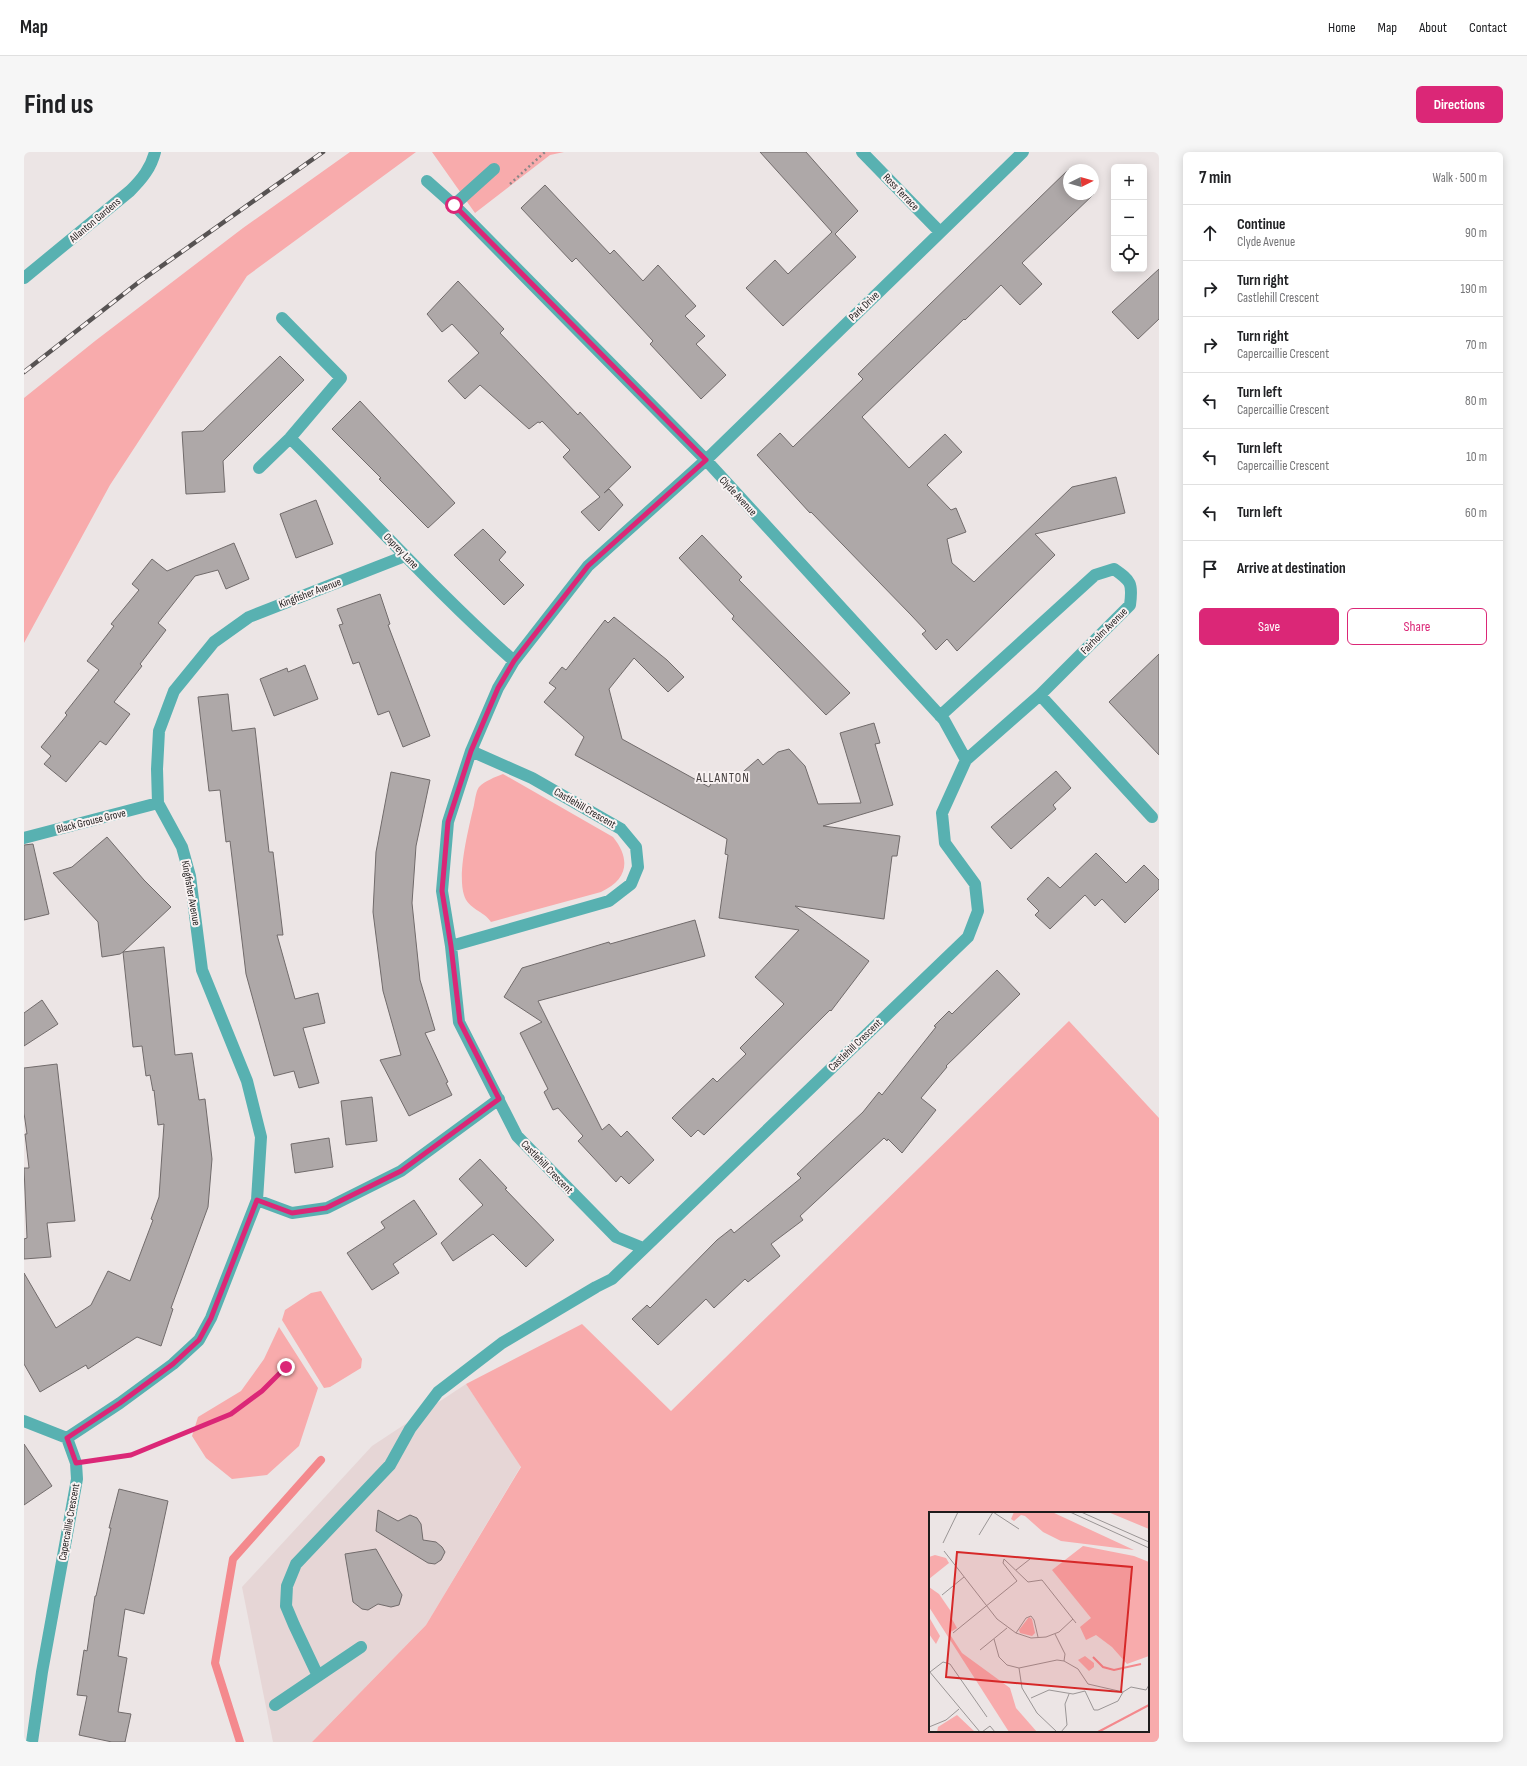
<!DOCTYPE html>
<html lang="en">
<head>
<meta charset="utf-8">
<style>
	body { margin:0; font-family:"Sofia Sans Condensed",sans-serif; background:#f6f6f6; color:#202124 }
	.controls { position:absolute; right:12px; top:12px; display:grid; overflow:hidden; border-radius:6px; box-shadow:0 2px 10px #0003 }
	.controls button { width:36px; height:36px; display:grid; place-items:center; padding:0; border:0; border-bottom:1px solid #e0e0e0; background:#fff; color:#202124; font:20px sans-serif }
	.compass { position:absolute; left:1039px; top:12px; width:36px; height:36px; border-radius:50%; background:#fff; box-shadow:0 2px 10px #0003; rotate:85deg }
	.stop { position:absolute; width:12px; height:12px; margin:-9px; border:3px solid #db2777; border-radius:50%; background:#fff }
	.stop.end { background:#db2777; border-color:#fff; box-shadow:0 1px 4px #0008 }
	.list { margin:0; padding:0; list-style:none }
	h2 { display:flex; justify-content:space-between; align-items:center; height:52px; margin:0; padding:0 16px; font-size:17px }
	h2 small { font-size:13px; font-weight:400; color:#757577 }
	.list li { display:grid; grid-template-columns:26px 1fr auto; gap:12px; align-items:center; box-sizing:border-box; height:56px; padding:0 16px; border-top:1px solid #e0e0e0 }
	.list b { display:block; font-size:15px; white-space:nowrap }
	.list p { margin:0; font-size:13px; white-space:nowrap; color:#757577 }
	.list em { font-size:13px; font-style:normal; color:#757577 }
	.actions { display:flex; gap:8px; padding:12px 16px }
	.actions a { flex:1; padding:9px 0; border:1px solid #db2777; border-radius:6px; text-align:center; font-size:14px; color:#db2777 }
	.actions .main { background:#db2777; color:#fff }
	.icon { flex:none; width:22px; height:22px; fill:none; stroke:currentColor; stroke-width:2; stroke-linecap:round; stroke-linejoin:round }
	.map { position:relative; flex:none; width:1135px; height:1590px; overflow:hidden; border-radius:6px }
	header { display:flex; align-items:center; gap:24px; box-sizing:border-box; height:56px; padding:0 20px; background:#fff; border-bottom:1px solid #e0e0e0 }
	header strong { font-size:19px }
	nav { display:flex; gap:22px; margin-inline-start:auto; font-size:14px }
	.intro { display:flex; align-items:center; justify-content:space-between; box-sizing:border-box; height:96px; padding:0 24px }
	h1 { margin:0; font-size:28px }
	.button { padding:10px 18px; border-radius:6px; background:#db2777; color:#fff; font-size:14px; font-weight:700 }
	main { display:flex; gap:24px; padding:0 24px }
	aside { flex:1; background:#fff; border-radius:6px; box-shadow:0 2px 10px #0003 }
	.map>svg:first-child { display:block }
	.built { fill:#e6d6d6 }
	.green { fill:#f8abac; fill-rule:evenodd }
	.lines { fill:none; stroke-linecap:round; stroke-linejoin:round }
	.stream { stroke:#f4898d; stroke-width:8 }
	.building { fill:#aea8a8; stroke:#716b6b }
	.path { stroke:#8c8787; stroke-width:2.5; stroke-dasharray:2 3; stroke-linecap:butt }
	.minor { stroke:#58b1b1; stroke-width:12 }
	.rail-casing { stroke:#575353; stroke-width:4.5 }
	.rail { stroke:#f9f2f2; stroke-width:3; stroke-dasharray:9; stroke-linecap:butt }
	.route { stroke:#db2777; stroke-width:5 }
	.labels { text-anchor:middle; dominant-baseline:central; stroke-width:4; stroke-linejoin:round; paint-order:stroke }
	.street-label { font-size:11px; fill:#1f1c1c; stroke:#f9f2f2 }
	.quarter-label { font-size:13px; letter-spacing:1px; fill:#433d3d; stroke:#f9f2f2 }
	.inset-river { fill:none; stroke:#f4898d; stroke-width:2 }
	.inset-road { fill:none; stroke:#9a9595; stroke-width:1 }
	.view { fill:#d62828; fill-opacity:0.15; stroke:#d62828; stroke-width:2 }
	.inset-edge { fill:none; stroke:#1f1c1c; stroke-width:2 }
</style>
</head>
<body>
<header>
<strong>Map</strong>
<nav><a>Home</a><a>Map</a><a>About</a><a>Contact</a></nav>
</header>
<div class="intro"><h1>Find us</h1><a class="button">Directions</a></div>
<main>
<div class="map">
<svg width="1135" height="1590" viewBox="0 0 1135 1590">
	<rect width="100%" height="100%" fill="#ece5e5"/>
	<path class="built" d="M 442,1232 L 497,1314 L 402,1473 L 288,1590 L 249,1590 L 218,1435 L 348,1294 Z"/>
	<path class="green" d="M 326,0 L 392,0 L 223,124 L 86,333 L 0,491 L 0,246 L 71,189 L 219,76 Z
		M 408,0 L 540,0 L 526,3 L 451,61 Z
		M 479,622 L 589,685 C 607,707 604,728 577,740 L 467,770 C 460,759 444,757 440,743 C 433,721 445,675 450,653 C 451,648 452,639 455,635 C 461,629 471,625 479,622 Z
		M 1045,869 L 1135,966 L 1135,1590 L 288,1590 L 402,1473 L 497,1315 L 442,1232 L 558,1172 L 647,1259 ZM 906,1361 L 1124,1361 L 1124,1579 L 906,1579 Z
		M 297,1139 L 338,1207 L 337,1216 L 306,1235 L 300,1236 L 258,1168 L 261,1158 L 287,1141 Z
		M 255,1175 L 294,1236 L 275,1294 L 243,1323 L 208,1327 L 182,1306 L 168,1284 L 174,1265 L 217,1239 L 240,1207 Z"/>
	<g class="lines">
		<path class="stream" d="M 216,1590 L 191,1511 L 209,1407 L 297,1308"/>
	</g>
	<path class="building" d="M 736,0 L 782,0 L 834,59 L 811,82 L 832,105 L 759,174 L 722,136 L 751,108 L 764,122 L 808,80 Z
		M 1045,17 L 1045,42 L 1070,42 L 998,111 L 1018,132 L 996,153 L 977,133 L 941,168 L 940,167 L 838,265 L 885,316 L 921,282 L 938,300 L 903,333 L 927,358 L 932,356 L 942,380 L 923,387 L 928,411 L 950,430 L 1048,335 L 1092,325 L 1101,361 L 1011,382 L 1031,403 L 933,499 L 923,487 L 912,498 L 898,482 L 902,479 L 887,463 L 787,360 L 786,361 L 733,303 L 756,281 L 769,295 L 839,227 L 834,222 Z
		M 521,33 L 586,102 L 590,98 L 619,129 L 634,113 L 672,154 L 661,164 L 681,184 L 672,192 L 702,223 L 677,247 L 626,192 L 629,189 L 552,106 L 548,110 L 497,56 Z
		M 1135,117 L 1135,167 L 1114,187 L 1088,160 Z
		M 434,129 L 480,177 L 476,181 L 554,263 L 556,260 L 607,315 L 580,341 L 585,337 L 599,353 L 575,379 L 557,360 L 576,345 L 539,305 L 546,298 L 518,269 L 516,271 L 514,270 L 505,277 L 456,233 L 441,247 L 424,229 L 455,201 L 428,172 L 418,180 L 403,162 Z
		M 256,204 L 280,228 L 199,309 L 201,340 L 162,342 L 158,280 L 179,279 Z
		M 336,249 L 431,351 L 404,376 L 355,327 L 357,326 L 308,277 Z
		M 292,348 L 309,392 L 272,406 L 256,362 Z
		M 459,377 L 482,400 L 475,408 L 500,433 L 480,453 L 430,403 Z
		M 678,383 L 718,425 L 715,428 L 826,541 L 802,563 L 708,467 L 710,464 L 655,406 Z
		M 210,391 L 225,427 L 202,437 L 194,418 L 171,424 L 134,471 L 142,478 L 116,512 L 118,514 L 90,550 L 106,562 L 82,593 L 76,589 L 42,630 L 20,612 L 27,604 L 17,595 L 43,563 L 41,561 L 75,518 L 63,509 L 90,474 L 87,472 L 115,438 L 108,432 L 128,407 L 143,419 Z
		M 356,442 L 366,472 L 364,473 L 406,584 L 379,595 L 365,559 L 354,563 L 335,510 L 329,512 L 315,473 L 319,472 L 313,457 Z
		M 590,465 L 643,508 L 660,525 L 644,540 L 610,506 L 585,537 L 598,587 L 685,635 L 692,623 L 706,631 L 734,607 L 739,613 L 754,600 L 765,597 L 781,614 L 794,652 L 837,651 L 816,581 L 850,571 L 856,591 L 851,592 L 869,653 L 799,674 L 876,684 L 873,704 L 868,704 L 860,767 L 771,754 L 845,809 L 807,859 L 806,858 L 680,983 L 674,978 L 667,985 L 648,966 L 689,926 L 693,930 L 722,902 L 716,896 L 760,852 L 731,825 L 775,778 L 695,766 L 704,703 L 701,702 L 703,687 L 551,603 L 560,585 L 520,550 L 532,536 L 525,531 L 538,515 L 542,518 L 581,468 L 584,471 Z
		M 1135,502 L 1135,603 L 1085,550 Z
		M 281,513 L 294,547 L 250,564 L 236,527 L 263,516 L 264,520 Z
		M 204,542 L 208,579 L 231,576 L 245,700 L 249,700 L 259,783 L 253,783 L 271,847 L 294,841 L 301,871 L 279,876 L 295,931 L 275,936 L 270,919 L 250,924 L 222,822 L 206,689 L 202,690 L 196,638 L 185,639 L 174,545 Z
		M 1032,619 L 1047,636 L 1029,653 L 1032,657 L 987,697 L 967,675 Z
		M 367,620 L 406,628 L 392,694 L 388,751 L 396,828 L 411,878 L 401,881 L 424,930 L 422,931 L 428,943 L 385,964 L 356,908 L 377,903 L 359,839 L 349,760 L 352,700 Z
		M 83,685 L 120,728 L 147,755 L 99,800 L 140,795 L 151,903 L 168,901 L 175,948 L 181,947 L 188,1007 L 184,1055 L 147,1156 L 149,1157 L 137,1194 L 113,1185 L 64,1217 L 62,1213 L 16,1240 L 0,1212 L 0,1121 L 32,1176 L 67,1153 L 84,1119 L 106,1129 L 129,1068 L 127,1067 L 135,1045 L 140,972 L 134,973 L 130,938 L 129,939 L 126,923 L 122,924 L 118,894 L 109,895 L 99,800 L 96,802 L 78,805 L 74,770 L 29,721 L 48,715 Z
		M 9,692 L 25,762 L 0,768 L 0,693 Z
		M 1072,701 L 1102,731 L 1120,713 L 1135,728 L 1135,737 L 1101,771 L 1078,747 L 1071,754 L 1061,743 L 1026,777 L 1011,763 L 1015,759 L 1003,747 L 1024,725 L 1036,736 Z
		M 671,768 L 681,804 L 514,849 L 578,978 L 585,972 L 597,985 L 603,979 L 630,1008 L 605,1032 L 597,1024 L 592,1030 L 554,989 L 559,984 L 534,956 L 529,958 L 520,940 L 524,937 L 496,881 L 518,870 L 480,845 L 498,816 L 585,790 L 586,792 Z
		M 973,818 L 996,842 L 922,914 L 923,915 L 897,946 L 912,958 L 878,1001 L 864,987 L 863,989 L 860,986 L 776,1064 L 779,1068 L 747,1092 L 756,1104 L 724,1130 L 721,1127 L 690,1156 L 682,1147 L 634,1193 L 608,1167 L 623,1153 L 626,1156 L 693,1088 L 707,1077 L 710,1081 L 777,1026 L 773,1022 L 839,960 L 855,940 L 858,943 L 912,875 L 910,874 L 925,859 L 928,862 Z
		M 18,848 L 34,872 L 0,894 L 0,861 Z
		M 33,912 L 51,1069 L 23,1071 L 27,1105 L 0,1107 L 0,1087 L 3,1086 L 0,1016 L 5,1016 L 1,982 L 3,982 L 0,961 L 0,916 Z
		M 348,945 L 353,989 L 322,993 L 317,949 Z
		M 305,986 L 309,1015 L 271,1021 L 267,992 Z
		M 456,1007 L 483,1036 L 481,1037 L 530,1088 L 502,1115 L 469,1082 L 429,1109 L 417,1091 L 459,1053 L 435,1027 Z
		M 390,1048 L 413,1082 L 369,1112 L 375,1121 L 348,1138 L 323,1101 L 361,1076 L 357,1070 Z
		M 0,1292 L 28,1334 L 0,1353 Z
		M 95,1337 L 144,1349 L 120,1462 L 101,1457 L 94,1504 L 103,1506 L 94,1560 L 107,1562 L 101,1590 L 88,1590 L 55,1583 L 63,1544 L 53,1543 L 60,1498 L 63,1499 L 71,1444 L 72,1444 L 87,1376 L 85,1376 Z
		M 354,1358 L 374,1369 L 386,1363 L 393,1366 L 397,1372 L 399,1388 L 412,1390 L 418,1395 L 421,1400 L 417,1408 L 411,1412 L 404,1411 L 352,1379 Z
		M 352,1397 L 378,1443 L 375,1453 L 367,1455 L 354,1452 L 344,1458 L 338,1457 L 329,1450 L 321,1402 Z"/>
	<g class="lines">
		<path class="path" d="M 486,32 L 521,0
			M 72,1308 L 107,1303 L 207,1262 L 238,1239 L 262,1215"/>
		<path class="minor" d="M 838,0 L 916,80
			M 403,29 L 430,53 L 682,308 L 920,568 L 942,608
			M 430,53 L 470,17
			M 0,126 L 106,39 C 118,27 127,16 131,0
			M 266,286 C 341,360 411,439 490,509
			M 235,316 L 266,286 L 317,226 L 258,166
			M 1016,543 L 1128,665
			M 0,686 L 134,651
			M 427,794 L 585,749 L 607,732 L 614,715 L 612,695 L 597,677 L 508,626 L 447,599
			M 233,1048 L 268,1061 L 303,1056 L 377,1019 L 475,947
			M 619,1096 L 592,1085 L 493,984 L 435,870 L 427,794 L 418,739 L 424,670 L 447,599 L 474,536 L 490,509 L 564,414 L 682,308 L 999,0
			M 0,1269 L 43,1286
			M 43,1286 L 96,1251 L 149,1212 L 175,1188 L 187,1166 L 233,1048 L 237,985 L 223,929 L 178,818 L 166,724 L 158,695 L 134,651 L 133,617 L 135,579 L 150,539 L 190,490 L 225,465 L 381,404
			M 294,1524 L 270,1473 L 262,1454 L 263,1434 L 272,1412 L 366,1313 L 386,1277 L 414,1240 L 478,1191 L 572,1135 L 588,1127 L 944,785 L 954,759 L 951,732 L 921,691 L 918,661 L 942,608 L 1016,543 L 1106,453 C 1109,431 1107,429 1090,417 L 1071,423 L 916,564
			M 251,1553 L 337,1495
			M 8,1590 L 18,1520 L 53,1327 L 52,1311 L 43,1286"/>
		<g class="rail-casing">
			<path id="rail" d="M 0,220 L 115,130 L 299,0"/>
		</g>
		<use href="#rail" class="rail"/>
	</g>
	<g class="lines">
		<path class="route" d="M 262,1215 L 238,1239 L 207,1262 L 107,1303 L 52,1311 L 43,1286 L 96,1251 L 149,1212 L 175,1188 L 187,1166 L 233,1048 L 268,1061 L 302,1056 L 377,1019 L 475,947 L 436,870 L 427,794 L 418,739 L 424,670 L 447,599 L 474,536 L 490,509 L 564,414 L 682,308 L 430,53"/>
	</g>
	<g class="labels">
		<g class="street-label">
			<text transform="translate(877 40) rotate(46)">Ross Terrace</text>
			<text transform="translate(71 68) rotate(-40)">Allanton Gardens</text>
			<text transform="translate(840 154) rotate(-44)">Park Drive</text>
			<text transform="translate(714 344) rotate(47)">Clyde Avenue</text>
			<text transform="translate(377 399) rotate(46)">Osprey Lane</text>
			<text transform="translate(286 441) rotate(-21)">Kingfisher Avenue</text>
			<text transform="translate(1080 479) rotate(-45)">Fairholm Avenue</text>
			<text transform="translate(561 656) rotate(30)">Castlehill Crescent</text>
			<text transform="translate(67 669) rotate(-14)">Black Grouse Grove</text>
			<text transform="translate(167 741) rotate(80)">Kingfisher Avenue</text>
			<text transform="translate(831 893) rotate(-44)">Castlehill Crescent</text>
			<text transform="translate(523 1015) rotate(46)">Castlehill Crescent</text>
			<text transform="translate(45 1370) rotate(-80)">Capercaillie Crescent</text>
		</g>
		<g class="quarter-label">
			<text x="699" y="626">ALLANTON</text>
		</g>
	</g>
	<g transform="translate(905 1360)">
		<rect width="220" height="220" fill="#ece5e5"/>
		<path d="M 85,0 L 123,0 L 205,38 L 132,29 L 114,20 L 96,4 L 92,3 L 85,9 L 82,7 ZM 179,0 L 220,0 L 220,17 ZM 154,34 L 205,44 L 220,50 L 220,144 L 198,152 L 183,135 L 167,123 L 157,128 L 151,115 L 162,106 L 123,58 ZM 6,43 L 17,46 L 20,51 L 0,67 L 0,45 ZM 0,75 L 10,82 L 21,98 L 23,107 L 28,116 L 20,121 L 33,141 L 81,176 L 87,196 L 108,220 L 80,220 L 0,95 ZM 0,105 L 11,124 L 7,132 L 0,122 ZM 100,105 L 103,107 L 106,121 L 103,124 L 91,121 L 90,118 ZM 156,144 L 165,151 L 165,155 L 160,159 L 149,148 ZM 28,203 L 46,220 L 8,220 L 9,215 Z" fill="#f8abac"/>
		<path class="inset-river" d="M 164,145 L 174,155 L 185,158 L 212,152M 169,220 L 220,193"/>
		<path class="inset-road" d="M 64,0 L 90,17M 141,0 L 220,36M 152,0 L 220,30M 50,23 L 64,0M 14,31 L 29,0M 15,39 L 68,107 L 87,121 L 102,126 L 117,125 L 130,120 L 144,107M 87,58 L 101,47M 88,69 L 74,51 L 75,47 L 99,70 L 113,68 L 147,111M 13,83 L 35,65M 24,121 L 88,69M 87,121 L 97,106 L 102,104 L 105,108 L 109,125M 126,122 L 136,142 L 135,149M 65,127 L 70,145 L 78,153 L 90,156 L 128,148 L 135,149 L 149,157 L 159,172M 51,138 L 78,116M 90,156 L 93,176 L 108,201 L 128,220M 0,159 L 51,220M 1,160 L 14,150 L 21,152 L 58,205M 159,172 L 194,180 L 202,175 L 217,178 L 220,173M 156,179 L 165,198 L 169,198 L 189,189 L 194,180M 102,186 L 120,178 L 144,182 L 156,179M 0,215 L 17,208 L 30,197M 53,220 L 61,214 L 66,220M 132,220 L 138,213 L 136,192 L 140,182"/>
		<path class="view" d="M 28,40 L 203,55 L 192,180 L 17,165 Z"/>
		<rect width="220" height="220" class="inset-edge"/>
	</g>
</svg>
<div class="controls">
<button>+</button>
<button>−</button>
<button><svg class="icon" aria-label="locate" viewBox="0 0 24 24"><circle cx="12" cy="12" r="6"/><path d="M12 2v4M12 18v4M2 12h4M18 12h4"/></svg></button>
</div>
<svg class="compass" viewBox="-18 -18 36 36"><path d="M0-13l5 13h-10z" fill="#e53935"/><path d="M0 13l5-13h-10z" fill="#757577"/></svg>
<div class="stop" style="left:430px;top:53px"></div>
<div class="stop end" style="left:262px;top:1215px"></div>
</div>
<aside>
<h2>7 min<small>Walk · 500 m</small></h2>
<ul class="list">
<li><svg class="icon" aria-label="ahead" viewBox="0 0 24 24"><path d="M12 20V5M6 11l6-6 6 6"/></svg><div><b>Continue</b><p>Clyde Avenue</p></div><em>90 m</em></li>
<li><svg class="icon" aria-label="right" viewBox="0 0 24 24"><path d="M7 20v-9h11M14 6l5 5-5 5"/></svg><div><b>Turn right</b><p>Castlehill Crescent</p></div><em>190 m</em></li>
<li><svg class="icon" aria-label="right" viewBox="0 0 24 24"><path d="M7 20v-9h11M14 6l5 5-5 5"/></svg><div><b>Turn right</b><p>Capercaillie Crescent</p></div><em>70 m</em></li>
<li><svg class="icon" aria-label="left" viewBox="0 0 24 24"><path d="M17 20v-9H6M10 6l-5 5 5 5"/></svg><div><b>Turn left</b><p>Capercaillie Crescent</p></div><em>80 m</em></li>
<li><svg class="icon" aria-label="left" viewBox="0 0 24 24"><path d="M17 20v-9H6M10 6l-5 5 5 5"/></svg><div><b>Turn left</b><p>Capercaillie Crescent</p></div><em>10 m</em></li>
<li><svg class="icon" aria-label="left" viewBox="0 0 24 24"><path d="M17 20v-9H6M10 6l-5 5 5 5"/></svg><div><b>Turn left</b></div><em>60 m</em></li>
<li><svg class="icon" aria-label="arrive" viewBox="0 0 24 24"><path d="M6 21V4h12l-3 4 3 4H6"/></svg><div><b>Arrive at destination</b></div></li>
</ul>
<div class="actions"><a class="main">Save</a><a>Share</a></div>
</aside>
</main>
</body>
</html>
